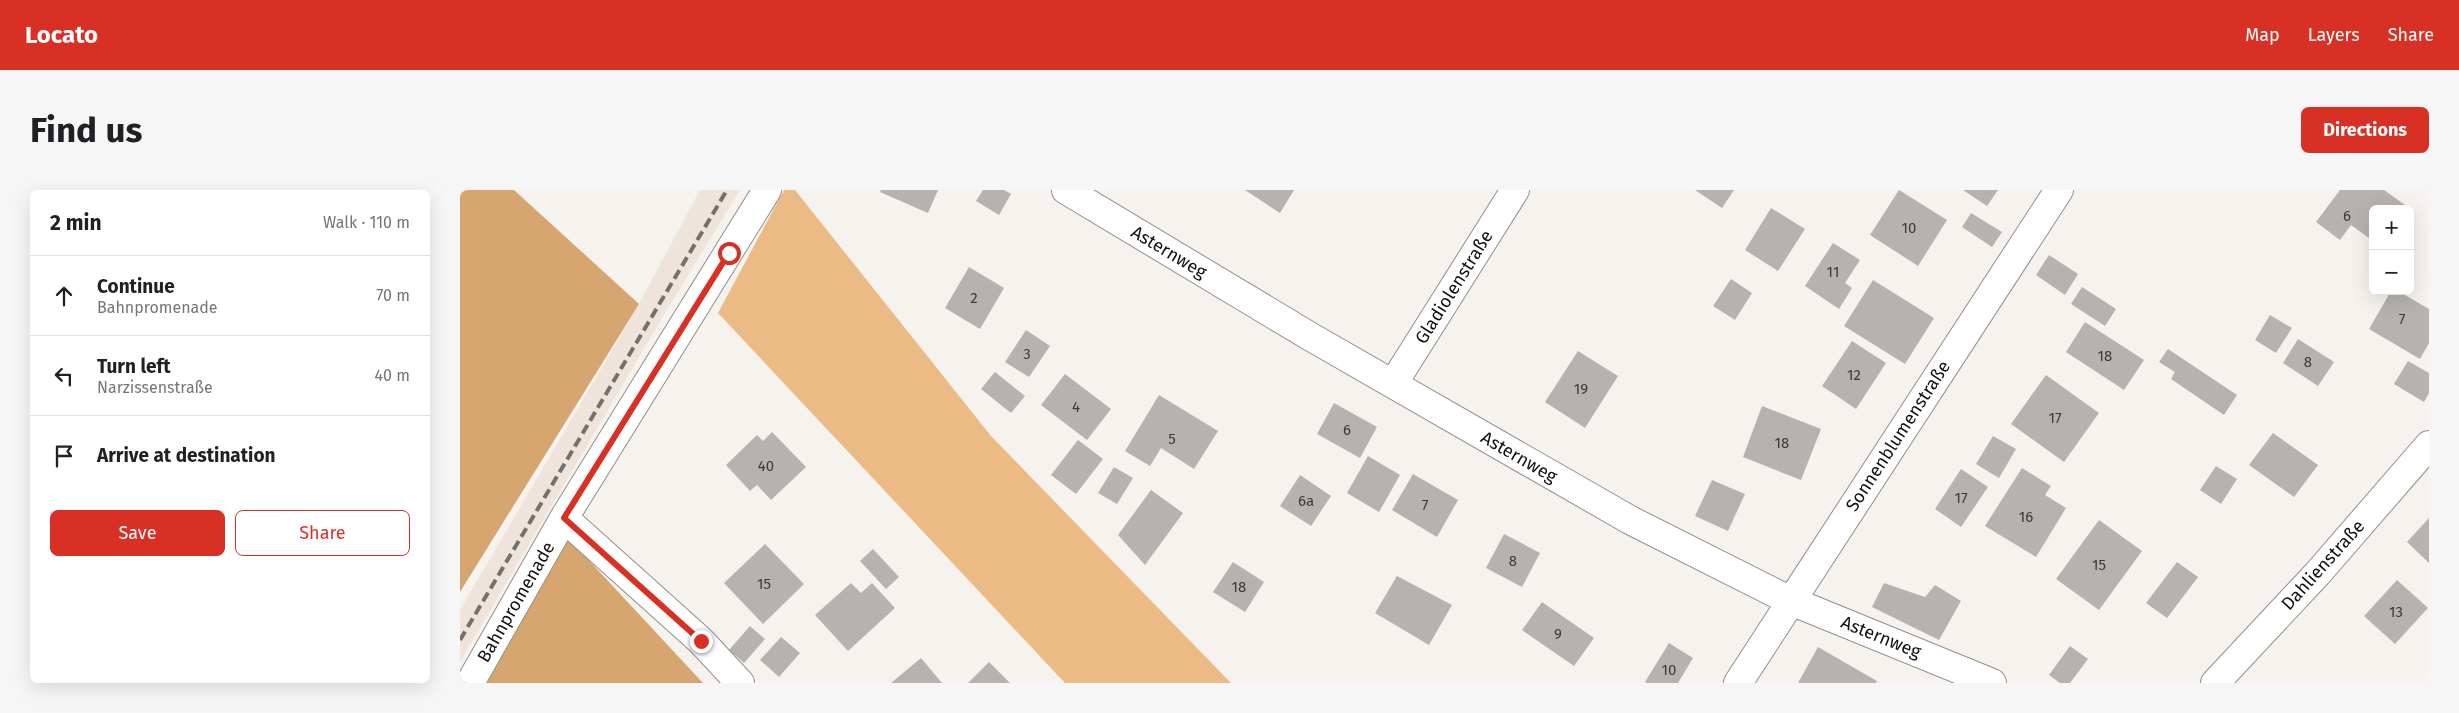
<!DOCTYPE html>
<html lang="en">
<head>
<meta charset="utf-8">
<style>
	body { margin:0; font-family:"Fira Sans",sans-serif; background:#f6f6f6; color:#202124 }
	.controls { position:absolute; right:15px; top:15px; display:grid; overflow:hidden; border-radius:8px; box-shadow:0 5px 20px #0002 }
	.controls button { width:45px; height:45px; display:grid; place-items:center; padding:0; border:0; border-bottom:1px solid #e0e0e0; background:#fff; color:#202124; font:25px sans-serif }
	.stop { position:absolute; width:15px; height:15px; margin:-11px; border:4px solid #d93025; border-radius:50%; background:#fff }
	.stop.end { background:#d93025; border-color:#fff; box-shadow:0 1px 5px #0008 }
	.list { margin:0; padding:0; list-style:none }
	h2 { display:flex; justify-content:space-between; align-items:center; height:65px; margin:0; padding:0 20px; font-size:21px }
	h2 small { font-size:16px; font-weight:400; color:#757577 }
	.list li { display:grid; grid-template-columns:32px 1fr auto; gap:15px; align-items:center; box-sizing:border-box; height:80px; padding:0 20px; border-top:1px solid #e0e0e0 }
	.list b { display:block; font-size:19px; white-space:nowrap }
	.list p { margin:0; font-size:16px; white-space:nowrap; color:#757577 }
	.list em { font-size:16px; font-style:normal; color:#757577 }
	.actions { display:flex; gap:10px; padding:15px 20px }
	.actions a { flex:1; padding:11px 0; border:1px solid #d93025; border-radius:8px; text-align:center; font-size:18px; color:#d93025 }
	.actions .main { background:#d93025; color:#fff }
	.icon { flex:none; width:28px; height:28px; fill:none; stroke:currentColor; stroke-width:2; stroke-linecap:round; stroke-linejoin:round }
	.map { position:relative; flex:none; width:1969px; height:493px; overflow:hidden; border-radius:8px }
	header { display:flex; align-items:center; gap:30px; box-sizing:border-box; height:70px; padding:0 25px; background:#d93025; color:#fff }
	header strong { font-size:24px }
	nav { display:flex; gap:28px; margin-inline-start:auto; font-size:18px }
	.intro { display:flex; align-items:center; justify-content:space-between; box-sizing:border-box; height:120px; padding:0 30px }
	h1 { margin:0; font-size:35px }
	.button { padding:12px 22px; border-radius:8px; background:#d93025; color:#fff; font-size:18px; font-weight:700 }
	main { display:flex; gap:30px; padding:0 30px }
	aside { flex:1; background:#fff; border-radius:8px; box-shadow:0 5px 20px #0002 }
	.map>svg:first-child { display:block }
	.built { fill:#eee4db }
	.green { fill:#ecbb85 }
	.forest { fill:#d7a670 }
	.building { fill:#b6b2af }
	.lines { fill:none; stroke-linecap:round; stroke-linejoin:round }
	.minor-casing { stroke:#928f8b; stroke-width:30 }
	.minor { stroke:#fff; stroke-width:28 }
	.rail { stroke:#73706e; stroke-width:4; stroke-dasharray:10 5; stroke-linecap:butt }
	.route { stroke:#d93025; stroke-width:6 }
	.labels { text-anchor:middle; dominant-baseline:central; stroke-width:4; stroke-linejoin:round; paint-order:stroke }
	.number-label { font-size:15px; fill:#3c3938 }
	.street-label { font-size:18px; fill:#131110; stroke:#fff }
</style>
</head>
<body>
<header>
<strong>Locato</strong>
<nav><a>Map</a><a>Layers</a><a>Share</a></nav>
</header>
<div class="intro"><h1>Find us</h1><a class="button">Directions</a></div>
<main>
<aside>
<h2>2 min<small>Walk · 110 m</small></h2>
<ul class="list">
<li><svg class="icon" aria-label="ahead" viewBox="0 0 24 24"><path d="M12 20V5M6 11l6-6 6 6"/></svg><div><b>Continue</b><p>Bahnpromenade</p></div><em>70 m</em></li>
<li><svg class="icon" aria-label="left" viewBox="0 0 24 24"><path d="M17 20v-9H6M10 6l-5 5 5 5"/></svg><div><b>Turn left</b><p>Narzissenstraße</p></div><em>40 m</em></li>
<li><svg class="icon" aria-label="arrive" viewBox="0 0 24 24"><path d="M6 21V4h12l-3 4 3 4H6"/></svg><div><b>Arrive at destination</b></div></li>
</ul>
<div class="actions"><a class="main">Save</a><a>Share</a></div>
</aside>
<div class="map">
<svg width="1969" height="493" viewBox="0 0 1969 493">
	<rect width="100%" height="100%" fill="#f6f2ee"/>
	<path class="built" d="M 240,0 L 280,0 L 202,128 L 0,472 L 0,420 L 179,114 Z"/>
	<path class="green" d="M 324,0 L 335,0 L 531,246 L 771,493 L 605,493 L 258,123 Z"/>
	<path class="forest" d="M 0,0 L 54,0 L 179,114 L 0,402 Z
		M 109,349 L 243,493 L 25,493 Z"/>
	<path class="building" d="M 421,0 L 478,0 L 468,23 L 420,2 Z
		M 523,0 L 544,0 L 551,4 L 539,25 L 516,11 Z
		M 785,0 L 834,0 L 820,23 Z
		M 1235,0 L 1274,0 L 1262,18 Z
		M 1439,0 L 1487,30 L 1458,76 L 1410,45 Z
		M 1503,0 L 1538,0 L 1527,16 Z
		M 1880,0 L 1924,0 L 1945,15 L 1942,19 L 1913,19 L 1913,51 L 1891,35 L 1880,50 L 1856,32 Z
		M 1311,18 L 1345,39 L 1318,81 L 1285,60 Z
		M 1511,23 L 1542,42 L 1532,57 L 1502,37 Z
		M 1373,53 L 1400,70 L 1385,93 L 1392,98 L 1379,119 L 1345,96 Z
		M 1589,65 L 1618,84 L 1605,105 L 1576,85 Z
		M 509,77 L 544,98 L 520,139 L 485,118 Z
		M 1271,89 L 1292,103 L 1275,130 L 1253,116 Z
		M 1413,90 L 1474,128 L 1445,174 L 1384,136 Z
		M 1622,97 L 1656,119 L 1645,136 L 1611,114 Z
		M 1931,101 L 1938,101 L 1969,119 L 1969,153 L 1960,169 L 1909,139 Z
		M 1810,125 L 1832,138 L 1816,163 L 1795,150 Z
		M 1625,132 L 1684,170 L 1664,200 L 1606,162 Z
		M 566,140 L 590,156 L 569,187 L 545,172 Z
		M 1838,149 L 1874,172 L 1858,196 L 1823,173 Z
		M 1392,151 L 1426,173 L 1396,219 L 1362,196 Z
		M 1708,159 L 1777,205 L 1764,225 L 1711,189 L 1715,182 L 1699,172 Z
		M 1118,161 L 1158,186 L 1125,238 L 1085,212 Z
		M 1948,171 L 1969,183 L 1969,203 L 1964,212 L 1934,194 Z
		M 535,182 L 565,206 L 551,223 L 521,199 Z
		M 605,184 L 651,219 L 627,250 L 581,215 Z
		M 1586,185 L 1639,223 L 1604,272 L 1551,234 Z
		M 699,205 L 758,241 L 734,279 L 701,258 L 690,276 L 665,261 Z
		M 874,213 L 917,237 L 900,268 L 857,244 Z
		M 1302,216 L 1361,239 L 1341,290 L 1283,267 Z
		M 312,242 L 346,277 L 311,310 L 297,295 L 290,301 L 266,275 L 297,245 L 303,251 Z
		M 1813,243 L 1858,275 L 1834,307 L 1789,275 Z
		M 1533,246 L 1556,259 L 1539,288 L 1516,274 Z
		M 618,250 L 643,269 L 616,304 L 591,285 Z
		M 908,266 L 940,285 L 919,322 L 887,303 Z
		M 1756,276 L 1777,289 L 1761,314 L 1740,300 Z
		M 654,277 L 673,288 L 657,314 L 638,303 Z
		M 1562,278 L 1591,296 L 1585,305 L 1606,318 L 1576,367 L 1525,336 Z
		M 1501,279 L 1528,297 L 1501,337 L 1475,319 Z
		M 953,284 L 998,310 L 977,347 L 932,320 Z
		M 840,285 L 871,306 L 851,336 L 820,316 Z
		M 1252,290 L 1285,304 L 1268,341 L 1235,326 Z
		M 691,300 L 723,323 L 685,375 L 658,345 Z
		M 1969,328 L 1969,373 L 1947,352 Z
		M 1639,330 L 1682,361 L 1639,420 L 1596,389 Z
		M 1044,344 L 1080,363 L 1062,397 L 1026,378 Z
		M 305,354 L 344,394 L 303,434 L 264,393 Z
		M 413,359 L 439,387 L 426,399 L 400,371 Z
		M 773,372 L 804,392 L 785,422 L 753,402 Z
		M 1717,372 L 1738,387 L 1707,428 L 1686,413 Z
		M 937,386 L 992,415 L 969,455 L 915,423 Z
		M 1937,390 L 1968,418 L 1935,454 L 1904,426 Z
		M 391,393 L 401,403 L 412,393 L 435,418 L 388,461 L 355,425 Z
		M 1424,393 L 1465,407 L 1475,395 L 1501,411 L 1479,450 L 1412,417 Z
		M 1082,412 L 1134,448 L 1114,476 L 1062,440 Z
		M 290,436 L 305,449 L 284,473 L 269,460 Z
		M 321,447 L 340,463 L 319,487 L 300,470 Z
		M 1209,453 L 1233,468 L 1218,493 L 1187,493 L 1185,492 Z
		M 1610,456 L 1628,469 L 1610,493 L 1600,493 L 1589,485 Z
		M 1358,457 L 1417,491 L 1416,493 L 1338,493 Z
		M 461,468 L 482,493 L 431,493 Z
		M 529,472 L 550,493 L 508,493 Z"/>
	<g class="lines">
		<g class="minor-casing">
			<path id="minor" d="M 606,0 L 851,147 L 1170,330 L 1331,411 L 1532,493
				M 933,194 L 1055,0
				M 104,328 L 241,451 L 280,493
				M 10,493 L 104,328 L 307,0
				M 1278,493 L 1599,0
				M 1755,493 L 1858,383 L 1969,255"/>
		</g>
		<use href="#minor" class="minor"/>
		<path class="rail" d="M 0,450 L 267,0"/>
	</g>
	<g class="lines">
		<path class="route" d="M 241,451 L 104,328 L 269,63"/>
	</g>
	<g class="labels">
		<g class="number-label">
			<text x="1887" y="26">6</text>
			<text x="1449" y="38">10</text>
			<text x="1373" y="82">11</text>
			<text x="514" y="108">2</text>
			<text x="1942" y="129">7</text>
			<text x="567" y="164">3</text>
			<text x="1645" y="166">18</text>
			<text x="1848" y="172">8</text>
			<text x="1394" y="185">12</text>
			<text x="1121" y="199">19</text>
			<text x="616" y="217">4</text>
			<text x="1595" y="228">17</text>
			<text x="887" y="240">6</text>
			<text x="712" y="249">5</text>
			<text x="1322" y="253">18</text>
			<text x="306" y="276">40</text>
			<text x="1501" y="308">17</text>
			<text x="846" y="311">6a</text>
			<text x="965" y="315">7</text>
			<text x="1566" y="327">16</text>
			<text x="1053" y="371">8</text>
			<text x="1639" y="375">15</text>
			<text x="304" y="394">15</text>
			<text x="779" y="397">18</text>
			<text x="1936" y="422">13</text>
			<text x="1098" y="444">9</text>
			<text x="1209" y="480">10</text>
		</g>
		<g class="street-label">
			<text transform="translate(709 62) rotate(31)">Asternweg</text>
			<text transform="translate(994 97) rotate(-58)">Gladiolenstraße</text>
			<text transform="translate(1438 246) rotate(-57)">Sonnenblumenstraße</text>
			<text transform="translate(1059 267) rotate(30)">Asternweg</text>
			<text transform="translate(1863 375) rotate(-48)">Dahlienstraße</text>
			<text transform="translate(56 412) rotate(-60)">Bahnpromenade</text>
			<text transform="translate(1421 447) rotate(22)">Asternweg</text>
		</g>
	</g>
</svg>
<div class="controls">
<button>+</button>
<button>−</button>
</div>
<div class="stop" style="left:269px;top:63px"></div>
<div class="stop end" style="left:241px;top:451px"></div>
</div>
</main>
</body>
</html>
